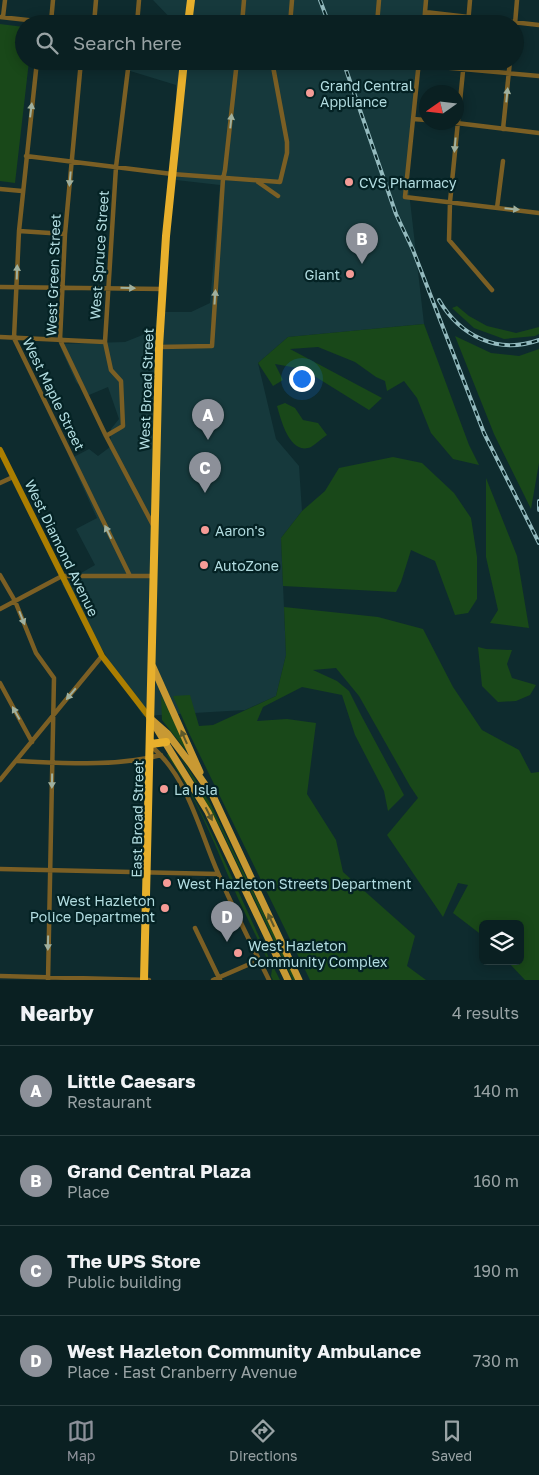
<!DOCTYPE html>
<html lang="en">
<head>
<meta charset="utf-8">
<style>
	body { margin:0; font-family:"Golos Text",sans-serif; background:#13282a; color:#f1f3f6 }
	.controls { position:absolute; right:15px; bottom:15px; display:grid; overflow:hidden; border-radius:8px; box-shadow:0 2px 12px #0003 }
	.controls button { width:45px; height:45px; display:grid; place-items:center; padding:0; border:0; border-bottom:1px solid #2a3e40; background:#0a2022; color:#f1f3f6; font:25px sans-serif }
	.compass { position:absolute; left:419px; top:85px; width:45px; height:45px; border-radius:50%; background:#0a2022; box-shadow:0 2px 12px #0003; rotate:256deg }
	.you { position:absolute; left:301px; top:378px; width:18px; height:18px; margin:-12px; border:4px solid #fff; border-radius:50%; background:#1a73e8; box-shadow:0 0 0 8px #1a73e833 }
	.badge { display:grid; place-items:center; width:32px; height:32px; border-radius:50%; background:#8c9099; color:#fff; font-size:16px; font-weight:700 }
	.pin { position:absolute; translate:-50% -41px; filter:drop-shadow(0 1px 2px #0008) }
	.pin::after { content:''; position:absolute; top:26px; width:18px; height:15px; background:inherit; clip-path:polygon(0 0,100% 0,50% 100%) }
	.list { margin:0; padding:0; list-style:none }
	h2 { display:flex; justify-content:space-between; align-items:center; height:65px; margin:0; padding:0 20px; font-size:21px }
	h2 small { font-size:16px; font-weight:400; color:#99a3a5 }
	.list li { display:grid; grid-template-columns:32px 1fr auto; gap:15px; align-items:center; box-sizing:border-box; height:90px; padding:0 20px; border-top:1px solid #2a3e40 }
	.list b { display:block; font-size:19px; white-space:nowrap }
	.list p { margin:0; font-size:16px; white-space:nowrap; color:#99a3a5 }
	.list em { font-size:16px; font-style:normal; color:#99a3a5 }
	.icon { flex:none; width:28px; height:28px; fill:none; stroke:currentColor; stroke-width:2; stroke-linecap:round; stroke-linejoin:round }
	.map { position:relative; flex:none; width:539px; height:980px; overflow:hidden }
	.search { position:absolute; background:#0a2022; box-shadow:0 2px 12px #0003; left:15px; right:15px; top:15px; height:55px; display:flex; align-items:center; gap:12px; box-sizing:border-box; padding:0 18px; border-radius:28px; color:#99a3a5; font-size:19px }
	.sheet { height:425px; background:#0a2022 }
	nav { display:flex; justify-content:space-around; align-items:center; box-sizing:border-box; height:70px; border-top:1px solid #2a3e40; background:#0a2022; font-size:14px; color:#99a3a5 }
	nav a { display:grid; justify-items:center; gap:2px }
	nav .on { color:#8c9099 }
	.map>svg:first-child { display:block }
	.built { fill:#16393c }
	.green { fill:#194819 }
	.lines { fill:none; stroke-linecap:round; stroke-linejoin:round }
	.street { stroke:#7b5f24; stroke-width:4.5 }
	.secondary { stroke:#ab7e01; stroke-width:6 }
	.primary { stroke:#c89933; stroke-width:7 }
	.highway { stroke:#e8b02c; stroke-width:8 }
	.rail-casing { stroke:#93babe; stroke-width:4 }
	.rail { stroke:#042224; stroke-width:2; stroke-dasharray:5.5; stroke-linecap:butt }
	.oneway { fill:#9fb09e }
	.oneway2 { fill:#5c582b }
	.poi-dot { fill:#f59b96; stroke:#042224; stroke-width:2 }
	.labels { text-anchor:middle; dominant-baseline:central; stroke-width:4.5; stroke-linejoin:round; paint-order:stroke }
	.poi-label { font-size:14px; fill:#b2dce0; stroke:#042224; text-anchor:start }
	.street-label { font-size:14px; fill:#b2dce0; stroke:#042224 }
</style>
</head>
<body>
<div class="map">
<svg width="539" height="980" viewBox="0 0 539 980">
	<rect width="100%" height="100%" fill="#0e2b2e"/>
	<path class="built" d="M 153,0 L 424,0 L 422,24 L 176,24 Z
		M 129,61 L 418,61 L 407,174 L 424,324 L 288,337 L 258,363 L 276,439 L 299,466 L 302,511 L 281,538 L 286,655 L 276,696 L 245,710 L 143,716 L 62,584 L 95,565 L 76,529 L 97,518 L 70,459 L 89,449 L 98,456 L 110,447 L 111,429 L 119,419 L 108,387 L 89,395 L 76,382 L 59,344 L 125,342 L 155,330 L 157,312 L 191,312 L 210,303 L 220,185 L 176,180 L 176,85 L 127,70 Z"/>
	<path class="green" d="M 0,24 L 24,27 L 24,61 L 29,61 L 15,183 L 0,181 Z
		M 457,306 L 469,316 L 487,326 L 516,333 L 539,327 L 539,334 L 535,336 L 504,339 L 474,328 L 452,308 Z
		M 424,324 L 469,445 L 479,465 L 453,459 L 431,433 L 417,398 L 404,381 L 387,391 L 385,381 L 376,377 L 355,362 L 318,347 L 290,349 L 382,398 L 369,410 L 303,369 L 275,364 L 283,380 L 273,386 L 258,363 L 288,337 Z
		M 455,336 L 491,353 L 519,356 L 539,349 L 539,463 L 531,509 L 494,434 Z
		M 285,403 L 295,408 L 303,420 L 318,423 L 327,435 C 322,438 316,444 311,447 C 290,456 281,420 277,406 Z
		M 393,457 L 422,463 L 454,493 L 471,518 L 477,557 L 477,599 L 468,613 L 455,615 L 435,561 L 411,550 L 401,582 L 396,592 L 283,586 L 281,538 L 302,511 L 325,491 L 339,468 Z
		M 486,478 L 517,556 L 529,628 L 490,623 L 498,610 L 486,557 Z
		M 284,607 L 378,617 L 423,629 L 453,687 L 482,730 L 519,750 L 531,773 L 539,772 L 539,980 L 525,980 L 507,961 L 520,961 L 520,924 L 483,924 L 483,936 L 453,913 L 468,885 L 458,883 L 443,917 L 387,835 L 418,798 L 410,786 L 359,696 L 336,668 L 313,670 L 337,681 L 349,691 L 361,715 L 404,795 L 388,811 L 384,791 L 355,735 L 342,695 L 302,687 L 263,707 L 257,721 L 287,719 L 316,723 L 307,794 L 336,840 L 343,872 L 415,936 L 407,966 L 426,980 L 310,980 L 189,733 L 173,696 L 190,695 L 199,726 L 213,725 L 276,696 L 286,655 Z
		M 478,647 L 486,649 L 512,650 L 507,664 L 512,678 L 536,685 L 530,695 L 516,701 L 498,702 L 482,686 Z
		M 161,695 L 189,752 L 188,753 L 162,720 Z
		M 177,751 L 210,803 L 296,980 L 293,980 L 221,829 Z
		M 168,753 C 213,825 242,905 280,980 L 273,980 L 271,976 L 272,969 C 260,944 248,920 237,896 C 216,848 197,797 167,755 Z"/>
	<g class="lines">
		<path class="street" d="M 425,12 L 539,25
			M 0,17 L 64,24
			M 3,17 L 5,0
			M 51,22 L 53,0
			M 94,24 L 96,0
			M 137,24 L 139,0
			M 242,24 L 244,0
			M 290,24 L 292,0
			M 377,24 L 379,0
			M 424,24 L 426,0
			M 468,24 L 470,0
			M 515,24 L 517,0
			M 37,61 L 19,231 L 14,338 L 130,576
			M 81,61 L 65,234 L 60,340 L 106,436 L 154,527
			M 395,61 L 418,65 L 539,76
			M 419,61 L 405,197 L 539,213
			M 464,61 L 450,202 L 449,240 L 492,290
			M 413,119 L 426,120
			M 448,122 L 539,133
			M 503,129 L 510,61
			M 26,156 L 172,174 L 280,182 L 287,153 L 287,142 L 272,61
			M 258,182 L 278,196
			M 0,189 L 22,191
			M 497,208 L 503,161
			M 19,231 L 65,234
			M 0,287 L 163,289
			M 0,337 L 105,342
			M 159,347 L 212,346 L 223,179 L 225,170 L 237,61
			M 106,436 L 123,426 L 121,381 L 111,370 L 105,342 L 116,167 L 129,61
			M 0,483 L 13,477
			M 0,575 L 15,601 L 36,653 L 54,678 L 48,980
			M 0,609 L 62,576 L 154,576
			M 0,683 L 32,742
			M 151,746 C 188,777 199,830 218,873 C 233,909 252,945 269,980
			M 17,761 C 65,763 115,767 161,755
			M 0,780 L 102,656
			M 0,869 L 218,874
			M 195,928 L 220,980
			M 0,976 L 149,980
			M 213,980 L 259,960"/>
		<path class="secondary" d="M 0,450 L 102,656 L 150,718"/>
		<path class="primary" d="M 153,667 L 200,772
			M 150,718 L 167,733 L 190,763 L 213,796 L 299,980
			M 155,726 L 208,812 L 288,980"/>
		<path class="highway" d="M 188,24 L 191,0
			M 151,744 L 166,742
			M 144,980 L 159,347 L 166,236 L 184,61"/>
		<g class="rail-casing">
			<path id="rail" d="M 320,0 L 329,24
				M 343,61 L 396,214 L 413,250 L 484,433 L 539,543
				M 439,300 C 460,336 498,355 539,340
				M 539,501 L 539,510"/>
		</g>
		<use href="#rail" class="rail"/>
	</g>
	<defs><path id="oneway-solid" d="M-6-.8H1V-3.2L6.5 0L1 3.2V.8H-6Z" transform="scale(1.25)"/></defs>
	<g class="oneway">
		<use href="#oneway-solid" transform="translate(507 95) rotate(-84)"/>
		<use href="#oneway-solid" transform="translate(31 110) rotate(-83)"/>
		<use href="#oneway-solid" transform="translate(231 121) rotate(-84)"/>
		<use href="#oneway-solid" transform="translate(455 145) rotate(95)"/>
		<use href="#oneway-solid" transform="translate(70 179) rotate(95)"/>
		<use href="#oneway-solid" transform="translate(512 209) rotate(6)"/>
		<use href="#oneway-solid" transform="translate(17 272) rotate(-88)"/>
		<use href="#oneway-solid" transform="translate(128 288) rotate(2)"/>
		<use href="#oneway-solid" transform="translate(215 297) rotate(-86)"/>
		<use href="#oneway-solid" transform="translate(108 532) rotate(-116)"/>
		<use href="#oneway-solid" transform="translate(22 618) rotate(68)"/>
		<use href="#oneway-solid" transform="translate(71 694) rotate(130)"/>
		<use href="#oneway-solid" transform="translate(16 713) rotate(-119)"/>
		<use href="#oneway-solid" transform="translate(52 781) rotate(91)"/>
		<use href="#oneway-solid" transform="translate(48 943) rotate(91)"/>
	</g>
	<g class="oneway2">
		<use href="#oneway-solid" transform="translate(184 737) rotate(-114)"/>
		<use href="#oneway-solid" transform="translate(209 814) rotate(63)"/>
		<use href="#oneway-solid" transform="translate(271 920) rotate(-115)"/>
	</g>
	<g class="poi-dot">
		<circle cx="310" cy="93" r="5"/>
		<circle cx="349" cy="182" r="5"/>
		<circle cx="350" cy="274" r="5"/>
		<circle cx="205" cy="530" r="5"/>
		<circle cx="204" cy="565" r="5"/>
		<circle cx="164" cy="789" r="5"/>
		<circle cx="167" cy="883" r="5"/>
		<circle cx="165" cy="908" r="5"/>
		<circle cx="238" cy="953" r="5"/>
	</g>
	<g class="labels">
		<g class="poi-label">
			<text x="320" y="85">Grand Central<tspan x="320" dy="16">Appliance</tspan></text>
			<text x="359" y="182">CVS Pharmacy</text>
			<text x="340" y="274" text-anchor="end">Giant</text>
			<text x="215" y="530">Aaron's</text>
			<text x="214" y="565">AutoZone</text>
			<text x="174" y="789">La Isla</text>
			<text x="177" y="883">West Hazleton Streets Department</text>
			<text x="155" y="900" text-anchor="end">West Hazleton<tspan x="155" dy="16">Police Department</tspan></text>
			<text x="248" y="945">West Hazleton<tspan x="248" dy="16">Community Complex</tspan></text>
		</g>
		<g class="street-label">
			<text transform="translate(99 255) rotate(-86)">West Spruce Street</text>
			<text transform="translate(53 275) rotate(-88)">West Green Street</text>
			<text transform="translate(146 389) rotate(-88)">West Broad Street</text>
			<text transform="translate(54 394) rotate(64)">West Maple Street</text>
			<text transform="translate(62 548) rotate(64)">West Diamond Avenue</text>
			<text transform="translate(137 819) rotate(-89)">East Broad Street</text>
		</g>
	</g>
</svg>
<div class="controls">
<button><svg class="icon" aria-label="layers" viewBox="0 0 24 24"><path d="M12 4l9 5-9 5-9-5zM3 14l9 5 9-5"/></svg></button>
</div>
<svg class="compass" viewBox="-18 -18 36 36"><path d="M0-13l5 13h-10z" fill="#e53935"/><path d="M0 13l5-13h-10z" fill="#99a3a5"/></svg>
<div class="you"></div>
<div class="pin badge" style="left:208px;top:440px">A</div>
<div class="pin badge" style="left:362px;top:264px">B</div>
<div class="pin badge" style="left:205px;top:493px">C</div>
<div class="pin badge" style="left:227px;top:942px">D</div>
<div class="search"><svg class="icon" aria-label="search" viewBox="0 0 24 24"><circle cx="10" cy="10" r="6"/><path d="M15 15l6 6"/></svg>Search here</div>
</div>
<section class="sheet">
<h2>Nearby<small>4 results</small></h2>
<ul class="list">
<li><span class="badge">A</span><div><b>Little Caesars</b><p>Restaurant</p></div><em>140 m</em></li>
<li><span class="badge">B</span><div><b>Grand Central Plaza</b><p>Place</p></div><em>160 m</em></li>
<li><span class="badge">C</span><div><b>The UPS Store</b><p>Public building</p></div><em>190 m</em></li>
<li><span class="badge">D</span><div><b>West Hazleton Community Ambulance</b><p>Place · East Cranberry Avenue</p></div><em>730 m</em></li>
</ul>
</section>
<nav>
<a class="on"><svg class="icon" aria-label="map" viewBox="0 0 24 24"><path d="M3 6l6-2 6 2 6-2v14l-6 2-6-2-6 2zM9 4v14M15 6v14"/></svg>Map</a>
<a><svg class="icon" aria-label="directions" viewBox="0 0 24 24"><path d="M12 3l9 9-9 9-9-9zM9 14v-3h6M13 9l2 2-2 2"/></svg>Directions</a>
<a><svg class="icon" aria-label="saved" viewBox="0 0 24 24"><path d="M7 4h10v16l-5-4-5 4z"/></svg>Saved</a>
</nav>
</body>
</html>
